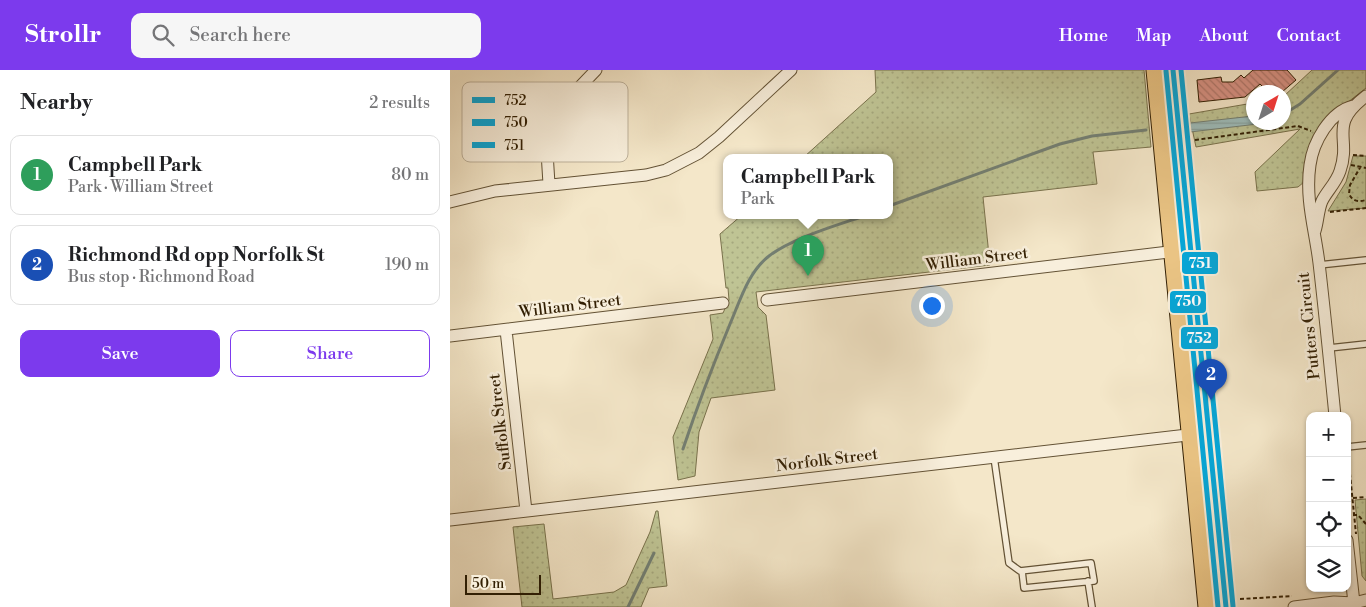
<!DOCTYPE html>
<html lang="en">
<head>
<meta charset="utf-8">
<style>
	body { margin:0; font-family:"Libre Bodoni",serif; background:#f6f6f6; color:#202124 }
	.controls { position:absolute; right:15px; bottom:15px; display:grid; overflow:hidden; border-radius:10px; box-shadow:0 1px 4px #0004 }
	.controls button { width:45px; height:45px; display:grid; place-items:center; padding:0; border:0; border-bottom:1px solid #e0e0e0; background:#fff; color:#202124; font:25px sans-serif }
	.compass { position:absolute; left:796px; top:15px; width:45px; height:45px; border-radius:50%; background:#fff; box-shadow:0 1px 4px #0004; rotate:39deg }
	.scale { position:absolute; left:15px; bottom:12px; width:76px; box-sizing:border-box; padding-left:5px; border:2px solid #332004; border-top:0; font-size:14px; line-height:18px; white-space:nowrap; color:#332004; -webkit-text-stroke:4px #f8efdc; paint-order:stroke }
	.you { position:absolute; left:481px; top:235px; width:18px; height:18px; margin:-12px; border:4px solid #fff; border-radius:50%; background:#1a73e8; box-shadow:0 0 0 8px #1a73e833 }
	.badge { display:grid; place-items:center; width:32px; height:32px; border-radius:50%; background:#7c3aed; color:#fff; font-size:16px; font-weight:700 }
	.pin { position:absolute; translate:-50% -41px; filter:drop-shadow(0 1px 2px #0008) }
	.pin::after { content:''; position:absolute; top:26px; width:18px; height:15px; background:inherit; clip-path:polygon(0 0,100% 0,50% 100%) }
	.popup { position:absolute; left:273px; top:84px; width:170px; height:65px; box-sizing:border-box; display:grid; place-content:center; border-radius:10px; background:#fff; filter:drop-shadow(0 1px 4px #0005); font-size:16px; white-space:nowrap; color:#757577 }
	.popup b { font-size:19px; color:#202124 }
	.popup::after { content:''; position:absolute; left:50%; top:100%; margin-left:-10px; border:10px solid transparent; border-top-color:#fff }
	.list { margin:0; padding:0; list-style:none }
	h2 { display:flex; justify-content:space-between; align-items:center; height:65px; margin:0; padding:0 20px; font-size:21px }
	h2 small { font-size:16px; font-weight:400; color:#757577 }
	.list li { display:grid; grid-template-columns:32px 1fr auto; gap:15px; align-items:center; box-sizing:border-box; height:80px; margin:0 10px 10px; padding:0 10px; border:1px solid #e0e0e0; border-radius:10px }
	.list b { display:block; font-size:19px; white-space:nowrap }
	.list p { margin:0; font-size:16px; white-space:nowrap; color:#757577 }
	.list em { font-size:16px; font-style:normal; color:#757577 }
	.actions { display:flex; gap:10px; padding:15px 20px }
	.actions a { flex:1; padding:11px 0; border:1px solid #7c3aed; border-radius:10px; text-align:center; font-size:18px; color:#7c3aed }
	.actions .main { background:#7c3aed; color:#fff }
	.icon { flex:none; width:28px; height:28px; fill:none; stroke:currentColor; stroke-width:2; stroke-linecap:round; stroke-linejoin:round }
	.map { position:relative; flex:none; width:916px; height:537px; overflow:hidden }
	header { display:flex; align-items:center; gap:30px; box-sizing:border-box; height:70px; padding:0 25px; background:#7c3aed; color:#fff }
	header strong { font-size:24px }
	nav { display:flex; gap:28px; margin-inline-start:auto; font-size:18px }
	.search { width:350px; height:45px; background:#f6f6f6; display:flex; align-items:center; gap:12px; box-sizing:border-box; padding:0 18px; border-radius:10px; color:#757577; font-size:19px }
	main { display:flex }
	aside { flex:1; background:#fff }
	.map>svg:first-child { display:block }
	.park { fill:url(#park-dots); stroke:#79724c }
	.water { fill:url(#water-rules); stroke:#737f73 }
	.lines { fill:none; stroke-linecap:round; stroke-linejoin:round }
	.stream { stroke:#737f73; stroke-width:3 }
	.building { fill:url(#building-back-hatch); stroke:#332004 }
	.service-casing { stroke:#635235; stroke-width:8 }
	.minor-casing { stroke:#635235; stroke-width:13 }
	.primary-casing { stroke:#332004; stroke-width:21 }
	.path { stroke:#332004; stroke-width:2; stroke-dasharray:4 2.5; stroke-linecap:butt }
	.service { stroke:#f8efdc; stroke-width:5.5 }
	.minor { stroke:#f8efdc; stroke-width:11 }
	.primary { stroke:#eac484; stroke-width:19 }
	.bus-1-casing { stroke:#f8efdc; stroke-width:9 }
	.bus-2-casing { stroke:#f8efdc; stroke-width:9 }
	.bus-3-casing { stroke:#f8efdc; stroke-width:9 }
	.bus-1 { stroke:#05a6d8; stroke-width:5 }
	.bus-2 { stroke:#05a6d8; stroke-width:5 }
	.bus-3 { stroke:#05a6d8; stroke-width:5 }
	.labels { text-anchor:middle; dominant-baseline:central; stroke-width:5; stroke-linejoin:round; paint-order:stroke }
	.street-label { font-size:16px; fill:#332004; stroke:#f8efdc }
	.key { fill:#f8efdc; stroke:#bdb19b; stroke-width:1 }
	.key-label { font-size:14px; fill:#332004 }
	.line-badge { stroke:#f8efdc; stroke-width:2 }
	.badge-label { font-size:14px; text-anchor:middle; font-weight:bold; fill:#fff }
</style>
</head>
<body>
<header>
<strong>Strollr</strong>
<div class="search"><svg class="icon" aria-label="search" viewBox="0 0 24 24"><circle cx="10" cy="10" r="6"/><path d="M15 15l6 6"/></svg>Search here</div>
<nav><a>Home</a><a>Map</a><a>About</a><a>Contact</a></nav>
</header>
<main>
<aside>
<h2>Nearby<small>2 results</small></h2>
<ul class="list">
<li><span class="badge" style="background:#2e9e5b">1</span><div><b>Campbell Park</b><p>Park · William Street</p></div><em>80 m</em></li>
<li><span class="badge" style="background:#1a4fb4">2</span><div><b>Richmond Rd opp Norfolk St</b><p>Bus stop · Richmond Road</p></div><em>190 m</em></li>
</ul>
<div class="actions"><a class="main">Save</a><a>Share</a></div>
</aside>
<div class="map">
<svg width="916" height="537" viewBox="0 0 916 537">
	<defs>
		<pattern id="park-dots" width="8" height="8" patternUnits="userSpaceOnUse" patternTransform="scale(1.25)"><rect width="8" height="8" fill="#bfc494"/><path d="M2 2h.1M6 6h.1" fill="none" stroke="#a5a87e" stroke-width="1.8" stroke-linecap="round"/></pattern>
		<pattern id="water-rules" width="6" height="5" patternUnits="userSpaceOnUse" patternTransform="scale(1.25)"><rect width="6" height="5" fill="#9ebebd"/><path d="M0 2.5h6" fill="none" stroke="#89a3a1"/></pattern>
		<pattern id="building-back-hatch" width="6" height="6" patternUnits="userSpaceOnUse" patternTransform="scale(1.25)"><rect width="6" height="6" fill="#d69183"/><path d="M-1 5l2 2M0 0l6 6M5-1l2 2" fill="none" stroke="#ae7669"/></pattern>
	</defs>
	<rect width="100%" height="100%" fill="#f4e7c9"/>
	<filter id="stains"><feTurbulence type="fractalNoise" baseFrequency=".004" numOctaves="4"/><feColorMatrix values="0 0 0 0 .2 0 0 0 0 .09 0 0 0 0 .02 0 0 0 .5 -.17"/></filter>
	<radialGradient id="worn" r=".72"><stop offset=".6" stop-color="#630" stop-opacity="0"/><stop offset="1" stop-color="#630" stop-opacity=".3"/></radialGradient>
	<path class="park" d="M 425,0 L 694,0 L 701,77 L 643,82 L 647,114 L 533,127 L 540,195 L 306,222 L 308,237 L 316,245 L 325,320 L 261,328 L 249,362 L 245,406 L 228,410 L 223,367 L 263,269 L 260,245 L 273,243 L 279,230 L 278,218 L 276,218 L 270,164 L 292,145 L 439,145 L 439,87 L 354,87 L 426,22 Z
		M 862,0 L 916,0 L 916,18 L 879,47 L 854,112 L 848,117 L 807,121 L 805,102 L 850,59 L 746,77 L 739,44 L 803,33 L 804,52 L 834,52 L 834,26 Z
		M 903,86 L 916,86 L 916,138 L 878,141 L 896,112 Z
		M 916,429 L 916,511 L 912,506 L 905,430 Z
		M 206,441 L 208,441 L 217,516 L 199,518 L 191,537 L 72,537 L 63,457 L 94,454 L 103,529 L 164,522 L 176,515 L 200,462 Z"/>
	<path class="water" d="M 803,46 L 804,52 L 816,53 L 740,62 L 740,53 Z"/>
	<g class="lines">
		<path class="stream" d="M 834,44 L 850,34 L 888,0
			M 439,136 L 610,74 L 642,66 L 696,60
			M 233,379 C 247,337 263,295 280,254 C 290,231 298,202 319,186 C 342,168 388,155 417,145
			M 178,537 L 204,483"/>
	</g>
	<path class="building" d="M 803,0 L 837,0 L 846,10 L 832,22 L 818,22 L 810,14 L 795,27 L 749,32 L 747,10 L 771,7 L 772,12 L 783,12 L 791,5 L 794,8 Z"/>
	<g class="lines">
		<g class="service-casing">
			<path id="service" d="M 869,195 L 916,190
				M 879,278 L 916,274
				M 897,377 L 916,375
				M 544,387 L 559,493 L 570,501 L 641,493 L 644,511 L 574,518 L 572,501
				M 638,511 L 642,537"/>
		</g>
		<g class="minor-casing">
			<path id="minor" d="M 99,114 L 96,66 L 100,48 L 146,0
				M 0,132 L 45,121 L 196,105 L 216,100 L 249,83 L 269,67 L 341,0
				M 865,161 C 868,152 868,140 872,131 C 877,121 886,113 890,101 C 902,66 877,56 916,26
				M 317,230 L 727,181
				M 56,260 L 76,441
				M 0,266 L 273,233
				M 885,346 C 880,295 875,244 869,193 C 865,160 855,129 860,95 C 863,72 880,42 903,36
				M 0,450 L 746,364
				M 897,470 L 904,533
				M 844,537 L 884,532 L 904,533 L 916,530"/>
		</g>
		<g class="primary-casing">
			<path id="primary" d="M 706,0 L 758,537
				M 723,0 L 776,537"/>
		</g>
		<path class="path" d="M 745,70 L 848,56 L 861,61
			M 903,85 L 916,86
			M 901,95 L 916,98
			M 911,96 L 900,115 L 899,124 C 903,132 909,132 916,130
			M 880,142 L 916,138
			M 898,384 L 906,464
			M 903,428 L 916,427
			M 903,445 L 908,445 L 916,454
			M 790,529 L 842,526"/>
		<use href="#service" class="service"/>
		<use href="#minor" class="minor"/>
		<use href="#primary" class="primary"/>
		<g class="bus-1-casing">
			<path id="bus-1" d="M 723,0 L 776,537"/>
		</g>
		<g class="bus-2-casing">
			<path id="bus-2" d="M 716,1 L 768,537"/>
		</g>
		<g class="bus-3-casing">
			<path id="bus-3" d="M 731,0 L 783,536"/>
		</g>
		<use href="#bus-1" class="bus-1"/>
		<use href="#bus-2" class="bus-2"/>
		<use href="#bus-3" class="bus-3"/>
	</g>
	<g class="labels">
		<g class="street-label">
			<text transform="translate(527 189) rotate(-7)">William Street</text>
			<text transform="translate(120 236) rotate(-7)">William Street</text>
			<text transform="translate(859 256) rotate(-96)">Putters Circuit</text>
			<text transform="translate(50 352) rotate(-97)">Suffolk Street</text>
			<text transform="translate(377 390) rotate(-7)">Norfolk Street</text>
		</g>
	</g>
	<rect x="12" y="12" width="166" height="80" rx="8" class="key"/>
	<rect x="22" y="27" width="23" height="6" fill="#05a6d8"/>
	<rect x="22" y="49" width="23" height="7" fill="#05a6d8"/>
	<rect x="22" y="72" width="23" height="6" fill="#05a6d8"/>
	<g class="key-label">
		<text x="54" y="35">752</text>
		<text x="54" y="57">750</text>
		<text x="54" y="80">751</text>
	</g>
	<g class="line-badge">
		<rect x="731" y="181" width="38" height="24" rx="5" fill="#05a6d8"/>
		<rect x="719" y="220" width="38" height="24" rx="5" fill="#05a6d8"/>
		<rect x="730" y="256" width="39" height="24" rx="5" fill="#05a6d8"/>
	</g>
	<g class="badge-label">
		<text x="750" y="198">751</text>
		<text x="738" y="236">750</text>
		<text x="749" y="273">752</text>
	</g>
	<rect width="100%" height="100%" filter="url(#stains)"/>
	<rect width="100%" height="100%" fill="url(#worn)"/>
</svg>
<div class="controls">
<button>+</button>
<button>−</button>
<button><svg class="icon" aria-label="locate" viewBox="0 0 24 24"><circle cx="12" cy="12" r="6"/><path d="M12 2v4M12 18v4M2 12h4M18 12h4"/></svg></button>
<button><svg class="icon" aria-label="layers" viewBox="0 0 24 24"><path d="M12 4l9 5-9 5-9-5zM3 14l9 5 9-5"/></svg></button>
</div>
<svg class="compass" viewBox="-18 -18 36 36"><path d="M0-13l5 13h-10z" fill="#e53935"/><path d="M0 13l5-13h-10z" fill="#757577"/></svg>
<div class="scale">50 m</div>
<div class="you"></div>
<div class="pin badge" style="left:358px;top:206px;background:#2e9e5b">1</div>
<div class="popup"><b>Campbell Park</b>Park</div>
<div class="pin badge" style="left:761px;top:330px;background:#1a4fb4">2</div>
</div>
</main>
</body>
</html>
